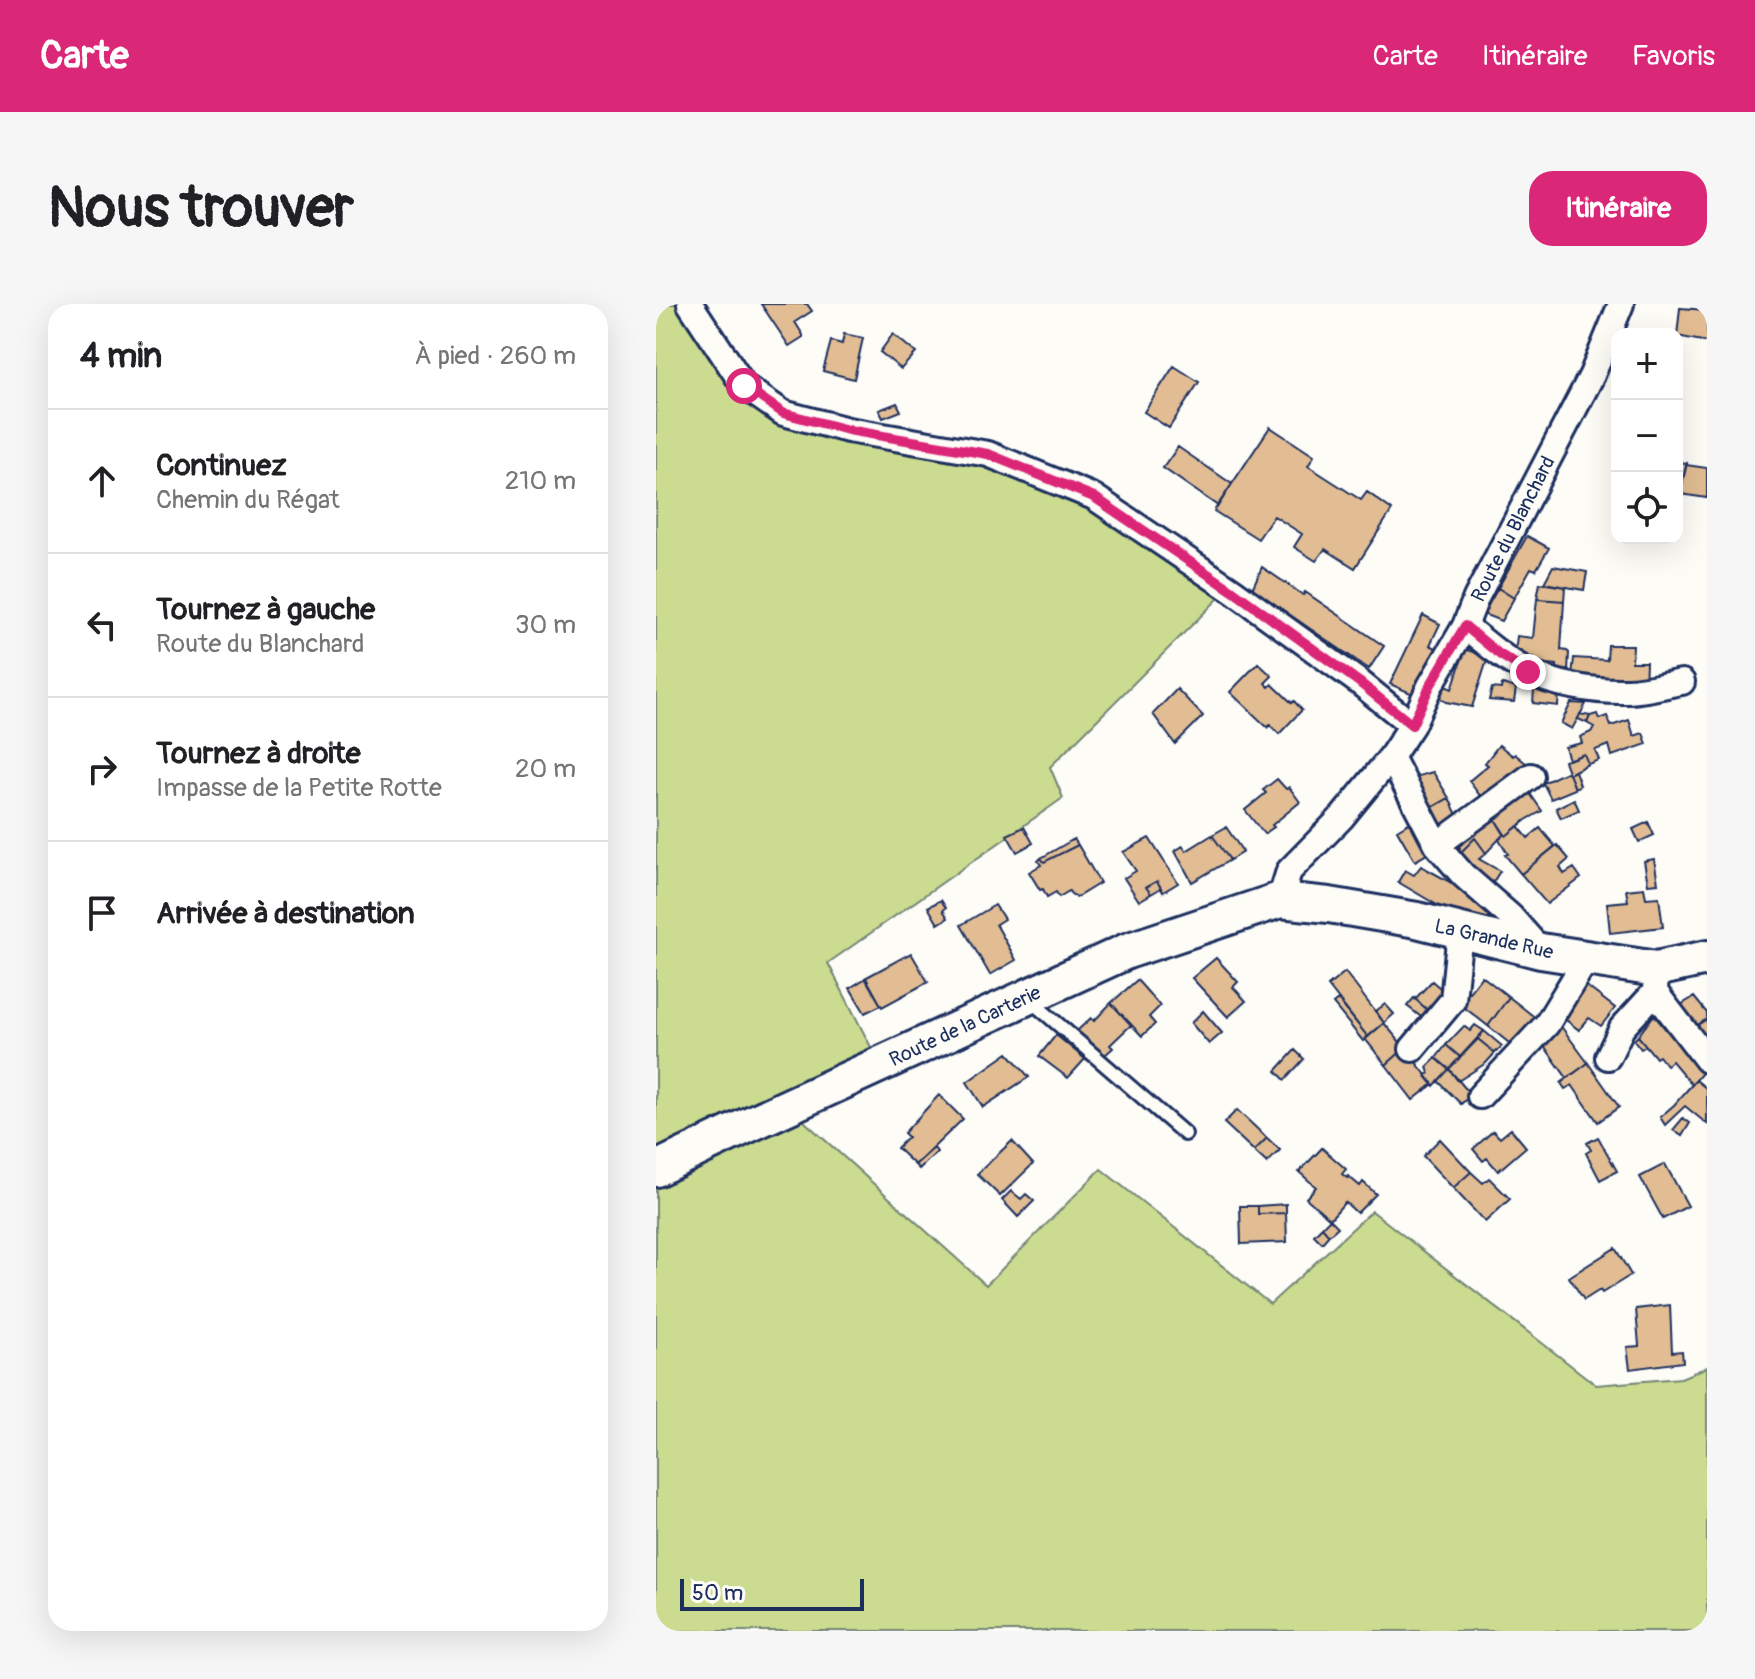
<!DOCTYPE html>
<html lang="fr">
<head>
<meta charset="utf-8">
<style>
	body { margin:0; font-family:Pangolin,sans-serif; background:#f6f6f6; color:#202124 }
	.controls { position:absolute; right:24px; top:24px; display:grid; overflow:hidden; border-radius:16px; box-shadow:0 8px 32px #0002 }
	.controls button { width:72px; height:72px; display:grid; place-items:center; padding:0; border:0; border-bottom:2px solid #e0e0e0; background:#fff; color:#202124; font:40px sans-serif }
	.scale { position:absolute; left:24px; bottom:20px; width:184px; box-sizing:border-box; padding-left:8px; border:4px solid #1b2f5e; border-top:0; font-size:22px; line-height:28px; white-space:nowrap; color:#1b2f5e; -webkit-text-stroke:6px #fdfcf7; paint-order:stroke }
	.stop { position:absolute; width:24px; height:24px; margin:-18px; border:6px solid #db2777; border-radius:50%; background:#fff }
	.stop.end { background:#db2777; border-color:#fff; box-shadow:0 2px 8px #0008 }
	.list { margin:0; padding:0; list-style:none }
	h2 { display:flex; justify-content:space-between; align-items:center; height:104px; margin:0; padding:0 32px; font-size:34px }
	h2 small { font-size:26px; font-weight:400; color:#757577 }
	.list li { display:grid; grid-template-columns:52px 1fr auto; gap:24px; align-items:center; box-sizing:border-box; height:144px; padding:0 32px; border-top:2px solid #e0e0e0 }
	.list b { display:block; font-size:30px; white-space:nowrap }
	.list p { margin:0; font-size:26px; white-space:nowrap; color:#757577 }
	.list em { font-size:26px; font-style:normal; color:#757577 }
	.icon { flex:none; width:44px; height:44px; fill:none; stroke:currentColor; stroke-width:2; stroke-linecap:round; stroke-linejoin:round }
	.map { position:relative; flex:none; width:1051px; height:1327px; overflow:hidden; border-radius:24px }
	header { display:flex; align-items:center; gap:48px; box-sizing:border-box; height:112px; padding:0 40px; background:#db2777; color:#fff }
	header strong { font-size:38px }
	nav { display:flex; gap:44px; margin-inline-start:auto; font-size:28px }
	.intro { display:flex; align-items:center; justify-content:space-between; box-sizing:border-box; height:192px; padding:0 48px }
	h1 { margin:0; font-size:56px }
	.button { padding:20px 36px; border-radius:24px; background:#db2777; color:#fff; font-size:28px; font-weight:700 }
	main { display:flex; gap:48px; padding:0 48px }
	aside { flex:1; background:#fff; border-radius:24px; box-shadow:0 8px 32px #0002 }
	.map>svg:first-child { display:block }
	.green { fill:#cbdb8f; stroke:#738576; stroke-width:2 }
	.building { fill:#e2bd93; stroke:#1b2f5e; stroke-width:2 }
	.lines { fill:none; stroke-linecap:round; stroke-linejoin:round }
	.lane-casing { stroke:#1b2f5e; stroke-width:18 }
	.street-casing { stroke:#1b2f5e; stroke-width:30 }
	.secondary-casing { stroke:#1b2f5e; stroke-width:40 }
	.lane { stroke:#fdfcf7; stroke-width:12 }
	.street { stroke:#fdfcf7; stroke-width:24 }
	.secondary { stroke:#fdfcf7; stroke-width:34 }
	.route { stroke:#db2777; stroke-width:10 }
	.labels { text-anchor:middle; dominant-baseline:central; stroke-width:6; stroke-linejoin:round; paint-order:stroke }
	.street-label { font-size:20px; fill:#1b2f5e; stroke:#fdfcf7 }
</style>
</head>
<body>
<header>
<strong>Carte</strong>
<nav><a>Carte</a><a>Itinéraire</a><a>Favoris</a></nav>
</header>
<div class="intro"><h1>Nous trouver</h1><a class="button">Itinéraire</a></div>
<main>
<aside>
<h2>4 min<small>À pied · 260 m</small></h2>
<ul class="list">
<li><svg class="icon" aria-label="ahead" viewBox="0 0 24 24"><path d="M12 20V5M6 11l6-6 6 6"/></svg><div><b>Continuez</b><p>Chemin du Régat</p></div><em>210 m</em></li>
<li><svg class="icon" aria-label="left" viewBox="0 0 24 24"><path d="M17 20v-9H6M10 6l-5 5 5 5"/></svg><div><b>Tournez à gauche</b><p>Route du Blanchard</p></div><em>30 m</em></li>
<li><svg class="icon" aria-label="right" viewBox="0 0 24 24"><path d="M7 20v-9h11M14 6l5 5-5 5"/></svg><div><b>Tournez à droite</b><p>Impasse de la Petite Rotte</p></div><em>20 m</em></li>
<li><svg class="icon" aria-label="arrive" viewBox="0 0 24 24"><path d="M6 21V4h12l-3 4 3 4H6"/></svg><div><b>Arrivée à destination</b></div></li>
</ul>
</aside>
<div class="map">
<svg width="1051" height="1327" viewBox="0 0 1051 1327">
	<rect width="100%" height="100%" fill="#fdfcf7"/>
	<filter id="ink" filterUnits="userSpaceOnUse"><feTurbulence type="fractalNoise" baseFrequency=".0125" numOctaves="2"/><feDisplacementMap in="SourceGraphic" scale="16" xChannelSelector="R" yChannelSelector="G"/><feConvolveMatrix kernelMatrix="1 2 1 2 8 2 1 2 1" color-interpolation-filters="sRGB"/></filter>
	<g filter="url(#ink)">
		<path class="green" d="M 0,0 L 23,0 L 130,114 L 362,167 L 437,202 L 565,292 L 394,463 L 407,494 L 172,659 L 218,749 L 139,809 L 330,981 L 445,865 L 614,1000 L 716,907 L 940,1081 L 1025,1074 L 1051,1063 L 1051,1327 L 0,1327 Z"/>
		<path class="building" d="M 105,0 L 151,0 L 156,7 L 139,18 L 147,31 L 147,33 L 133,42 Z
			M 1024,4 L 1051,6 L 1051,38 L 1021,32 Z
			M 188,30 L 207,34 L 198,75 L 167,67 L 175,37 L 186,40 Z
			M 237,30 L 260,49 L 245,65 L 224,48 Z
			M 518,62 L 543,78 L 513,124 L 488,108 Z
			M 241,99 L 245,107 L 227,114 L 223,106 Z
			M 614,123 L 658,152 L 652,162 L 705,196 L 711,188 L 736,206 L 699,264 L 669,245 L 660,257 L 638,243 L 646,230 L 618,212 L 602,235 L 558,207 Z
			M 522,143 L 576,180 L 562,202 L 507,164 Z
			M 1021,158 L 1031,159 L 1024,190 L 1021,189 Z
			M 1030,161 L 1051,164 L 1051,194 L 1024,190 Z
			M 871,232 L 893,244 L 880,266 L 875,264 L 858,294 L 842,284 Z
			M 897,262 L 931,268 L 928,286 L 888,279 Z
			M 606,263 L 647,291 L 649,288 L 728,342 L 713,365 L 596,285 Z
			M 884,279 L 909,283 L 908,297 L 881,295 Z
			M 842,284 L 858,294 L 845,317 L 827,310 Z
			M 881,295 L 908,297 L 905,346 L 911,347 L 913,349 L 912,367 L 901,367 L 901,361 L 858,357 L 861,332 L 877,334 Z
			M 767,311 L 784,320 L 774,341 L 782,345 L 759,391 L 734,380 Z
			M 952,341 L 977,341 L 976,358 L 990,358 L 989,383 L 915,380 L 918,354 L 951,356 Z
			M 809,345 L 832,353 L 816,403 L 790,398 L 783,394 L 787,381 L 796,385 Z
			M 602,359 L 616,372 L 609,379 L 613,383 L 616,380 L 636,399 L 638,397 L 646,406 L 623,430 L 614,421 L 612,424 L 574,388 Z
			M 846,380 L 860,384 L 858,398 L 833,396 L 836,384 L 845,385 Z
			M 521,385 L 547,412 L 519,440 L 497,410 Z
			M 878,385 L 903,388 L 902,402 L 877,399 Z
			M 915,399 L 930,400 L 916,425 L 905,419 Z
			M 924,410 L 934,412 L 931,419 L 922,415 Z
			M 941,410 L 943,415 L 951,412 L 955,422 L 973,416 L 978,432 L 987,429 L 991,440 L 956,452 L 953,441 L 939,446 L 943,456 L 932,460 L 928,450 L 913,456 L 909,443 L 926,439 L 924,433 L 935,428 L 938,423 L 931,419 L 934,412 Z
			M 843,441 L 857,452 L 859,450 L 871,460 L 863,469 L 828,497 L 813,477 L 832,461 L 829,459 Z
			M 928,450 L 932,460 L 913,470 L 908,457 Z
			M 912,467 L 919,485 L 895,495 L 887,479 Z
			M 919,467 L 924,481 L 919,484 L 913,470 Z
			M 777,468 L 793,494 L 772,506 L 759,473 Z
			M 621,475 L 630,485 L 633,483 L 644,498 L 616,521 L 618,523 L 608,530 L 589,506 L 610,489 L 607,486 Z
			M 873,488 L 886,507 L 870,516 L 850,532 L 837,512 Z
			M 793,494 L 804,517 L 784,528 L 772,506 Z
			M 918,495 L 923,506 L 905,514 L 900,504 Z
			M 837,512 L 848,530 L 830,549 L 819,534 L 804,549 L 801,546 L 804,544 L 801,539 Z
			M 758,516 L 774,548 L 759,557 L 741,526 Z
			M 992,518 L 998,531 L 983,538 L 977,525 Z
			M 862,522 L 872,534 L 884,524 L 899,542 L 865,570 L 849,551 L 852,550 L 843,535 L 848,530 L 850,532 Z
			M 368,523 L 377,539 L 361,548 L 351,531 Z
			M 570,523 L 587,548 L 574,556 L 556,531 Z
			M 556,531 L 574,556 L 536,578 L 519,547 L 527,542 L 530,547 Z
			M 493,534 L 522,579 L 507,588 L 501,577 L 490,583 L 495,590 L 483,597 L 468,574 L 480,567 L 467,548 Z
			M 819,534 L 830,549 L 823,555 L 844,567 L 834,583 L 800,553 Z
			M 418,535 L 422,541 L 388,558 L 385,554 Z
			M 422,541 L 444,579 L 421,593 L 415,590 L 413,587 L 403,593 L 400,588 L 391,593 L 387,585 L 384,586 L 373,568 L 385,561 L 382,557 L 385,554 L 388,558 Z
			M 901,541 L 913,555 L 904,563 L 908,570 L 918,564 L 925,574 L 891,600 L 865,570 Z
			M 998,555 L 1002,579 L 992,580 L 988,557 Z
			M 765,562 L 823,594 L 838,606 L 827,623 L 810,618 L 742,578 L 749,566 L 758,571 Z
			M 501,577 L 505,584 L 495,590 L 490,583 Z
			M 988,584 L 990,594 L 1003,593 L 1007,623 L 954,629 L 951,599 L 972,597 L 970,586 Z
			M 285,596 L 290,604 L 287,606 L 292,614 L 282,620 L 272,603 Z
			M 339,601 L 348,615 L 340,620 L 360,656 L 334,671 L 305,621 Z
			M 255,649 L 272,678 L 226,703 L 209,674 Z
			M 560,654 L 582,678 L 577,683 L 590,697 L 572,713 L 536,674 Z
			M 689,668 L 728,719 L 712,733 L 672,682 Z
			M 826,672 L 853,693 L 832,722 L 804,700 Z
			M 210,674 L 225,701 L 209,709 L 194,684 Z
			M 481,676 L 504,702 L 493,713 L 499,720 L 486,732 L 455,699 Z
			M 776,677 L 791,690 L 775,709 L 759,695 Z
			M 929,681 L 959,704 L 945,722 L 933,714 L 923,726 L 905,712 Z
			M 853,693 L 885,718 L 858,743 L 832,722 Z
			M 1038,693 L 1051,709 L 1051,715 L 1035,725 L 1018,705 Z
			M 758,694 L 775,709 L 769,716 L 751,702 Z
			M 682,696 L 712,733 L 707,737 L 677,700 Z
			M 455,699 L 475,721 L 454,741 L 457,744 L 449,751 L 421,727 L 435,714 L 438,717 Z
			M 729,700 L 738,710 L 728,719 L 720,707 Z
			M 547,707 L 566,729 L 553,740 L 535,719 Z
			M 998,711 L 1046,769 L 1036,781 L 1016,757 L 1010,761 L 1003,752 L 1000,754 L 982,732 Z
			M 1051,715 L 1051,744 L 1035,725 Z
			M 901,717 L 932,759 L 911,774 L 884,736 Z
			M 728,719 L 749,744 L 730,761 L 709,735 Z
			M 819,721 L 828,727 L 804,753 L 790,741 L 808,722 L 814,727 Z
			M 828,727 L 846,742 L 839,749 L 822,735 Z
			M 400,731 L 429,755 L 412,774 L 383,752 Z
			M 982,732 L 990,742 L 985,745 L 978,736 Z
			M 822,735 L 839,749 L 830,759 L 802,777 L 793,765 Z
			M 790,741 L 804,753 L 793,765 L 780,754 Z
			M 749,744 L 777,780 L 757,796 L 730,761 Z
			M 639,746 L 648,755 L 629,776 L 620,767 Z
			M 352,749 L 373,773 L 327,803 L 311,778 Z
			M 780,754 L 793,765 L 778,782 L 770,772 L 773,769 L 771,763 Z
			M 932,759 L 963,803 L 942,818 L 916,781 L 909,785 L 905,779 Z
			M 793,765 L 815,791 L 805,800 L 782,777 Z
			M 1040,776 L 1051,785 L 1051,820 L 1029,802 L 1009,821 L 1004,813 L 1018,801 Z
			M 283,791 L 307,815 L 259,861 L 241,844 L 252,833 L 248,829 Z
			M 581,806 L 611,834 L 598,847 L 568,819 Z
			M 1027,814 L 1034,819 L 1026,832 L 1017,826 Z
			M 855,825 L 870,843 L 842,867 L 831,854 L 827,857 L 817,845 L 837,827 L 844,834 Z
			M 942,833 L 961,867 L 944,876 L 930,849 L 935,846 L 931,839 Z
			M 611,834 L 624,846 L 611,859 L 598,847 Z
			M 784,835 L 815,868 L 797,884 L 767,852 Z
			M 356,837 L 377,860 L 344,892 L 321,870 Z
			M 278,844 L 281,848 L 263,865 L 259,861 Z
			M 666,844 L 690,865 L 686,870 L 691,874 L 692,872 L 704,882 L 707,878 L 720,890 L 701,909 L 689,898 L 674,915 L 650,894 L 660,883 L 643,868 Z
			M 1009,860 L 1032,902 L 1007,915 L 984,873 Z
			M 815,868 L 827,879 L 833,874 L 854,895 L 829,918 L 797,884 Z
			M 355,887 L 365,895 L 370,890 L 378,897 L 362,913 L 346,896 Z
			M 630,900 L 630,909 L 602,910 L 602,902 Z
			M 584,902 L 602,902 L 602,910 L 630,909 L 631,938 L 585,940 Z
			M 674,915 L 682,923 L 673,931 L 666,923 Z
			M 666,923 L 673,931 L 666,939 L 658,931 Z
			M 959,944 L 975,971 L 946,989 L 944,986 L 928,996 L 913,973 Z
			M 1014,1001 L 1016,1048 L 1026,1047 L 1027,1058 L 974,1065 L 971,1043 L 983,1042 L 980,1005 Z"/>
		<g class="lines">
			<g class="lane-casing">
				<path id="lane" d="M 374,696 L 529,830"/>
			</g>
			<g class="street-casing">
				<path id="street" d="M 34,0 L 88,82 L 127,109 L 192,126 L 332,150 L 438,193 L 577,287 L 703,378 L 756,421
					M 809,322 C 828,338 847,354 869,366 C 896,381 940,388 971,387 C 989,387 1008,381 1026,378
					M 735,453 L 781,541 L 807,571 L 854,612 L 885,647
					M 781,541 L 875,472
					M 624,596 L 633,567 L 686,513 L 735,453 L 756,421 L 774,382 L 809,322 L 820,294 L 936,71 L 965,0
					M 1000,665 L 999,688 L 1051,756
					M 756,745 L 797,696 L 804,627
					M 952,753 L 966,724 L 999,688
					M 824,792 L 891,720 L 931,654"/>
			</g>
			<g class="secondary-casing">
				<path id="secondary" d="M 0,865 L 90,822 L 471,647 L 624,596 L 673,601 L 761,616 L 885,647 L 1000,665 L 1051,654"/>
			</g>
			<use href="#lane" class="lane"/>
			<use href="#street" class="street"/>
			<use href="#secondary" class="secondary"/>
		</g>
	</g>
	<g class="lines" filter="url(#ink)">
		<path class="route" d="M 88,82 L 127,109 L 192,126 L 332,150 L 438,193 L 577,287 L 703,378 L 756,421 L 774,382 L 809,322 L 843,350 L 872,368"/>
	</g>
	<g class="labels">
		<g class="street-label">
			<text transform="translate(857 225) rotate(-63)">Route du Blanchard</text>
			<text transform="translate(838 635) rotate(13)">La Grande Rue</text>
			<text transform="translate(309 722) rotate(-25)">Route de la Carterie</text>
		</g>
	</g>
</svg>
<div class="controls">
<button>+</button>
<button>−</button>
<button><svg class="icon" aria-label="locate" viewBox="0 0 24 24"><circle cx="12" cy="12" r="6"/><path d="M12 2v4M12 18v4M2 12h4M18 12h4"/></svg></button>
</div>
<div class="scale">50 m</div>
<div class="stop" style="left:88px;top:82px"></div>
<div class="stop end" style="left:872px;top:368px"></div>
</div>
</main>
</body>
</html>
